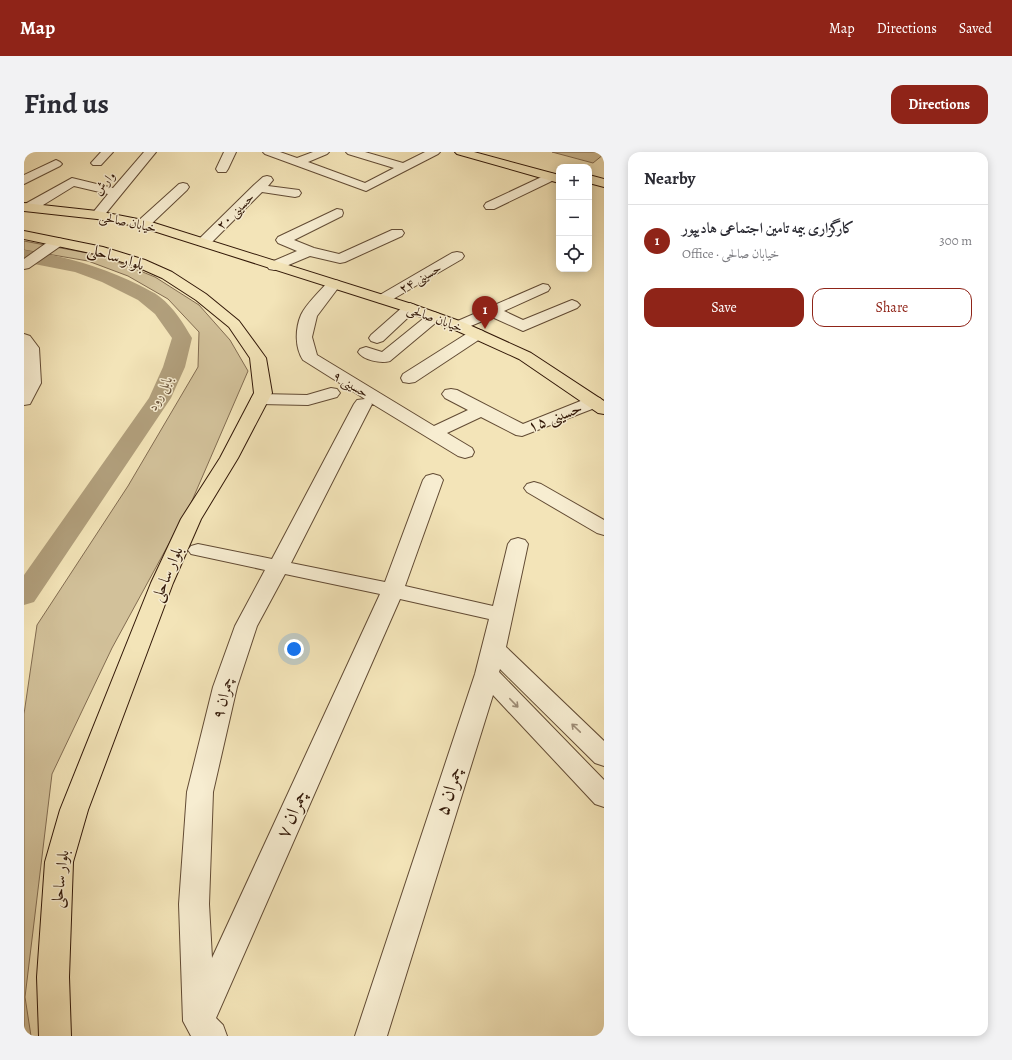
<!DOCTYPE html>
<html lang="en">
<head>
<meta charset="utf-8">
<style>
	body { margin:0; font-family:Alegreya,Amiri,serif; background:#f2f2f3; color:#2b2b33 }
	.controls { position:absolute; right:12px; top:12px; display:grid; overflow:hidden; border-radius:8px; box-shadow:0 2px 10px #0003 }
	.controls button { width:36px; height:36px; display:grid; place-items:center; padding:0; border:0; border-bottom:1px solid #e1e1e2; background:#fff; color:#2b2b33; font:20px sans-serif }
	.you { position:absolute; left:270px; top:497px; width:14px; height:14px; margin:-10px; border:3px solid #fff; border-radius:50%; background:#1a73e8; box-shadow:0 0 0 6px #1a73e833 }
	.badge { display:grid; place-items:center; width:26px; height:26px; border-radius:50%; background:#8f2418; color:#fff; font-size:13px; font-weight:700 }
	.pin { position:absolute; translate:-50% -33px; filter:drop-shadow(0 1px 2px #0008) }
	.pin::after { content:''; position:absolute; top:21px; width:14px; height:12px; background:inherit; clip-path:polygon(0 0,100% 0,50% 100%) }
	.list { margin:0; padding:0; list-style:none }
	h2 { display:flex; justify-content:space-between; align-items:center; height:52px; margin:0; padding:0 16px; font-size:17px }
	h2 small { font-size:13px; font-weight:400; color:#7c7c81 }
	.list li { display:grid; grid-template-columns:26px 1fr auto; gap:12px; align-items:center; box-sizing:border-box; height:72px; padding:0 16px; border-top:1px solid #e1e1e2 }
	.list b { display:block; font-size:15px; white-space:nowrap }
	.list p { margin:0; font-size:13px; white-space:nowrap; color:#7c7c81 }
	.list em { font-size:13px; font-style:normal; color:#7c7c81 }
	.actions { display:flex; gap:8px; padding:12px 16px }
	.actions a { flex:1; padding:9px 0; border:1px solid #8f2418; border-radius:12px; text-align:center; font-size:14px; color:#8f2418 }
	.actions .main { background:#8f2418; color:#fff }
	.icon { flex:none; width:22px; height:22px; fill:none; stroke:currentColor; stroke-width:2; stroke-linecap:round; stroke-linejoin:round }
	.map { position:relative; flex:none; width:580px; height:884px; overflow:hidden; border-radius:12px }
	header { display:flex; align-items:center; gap:24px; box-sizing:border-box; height:56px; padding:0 20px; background:#8f2418; color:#fff }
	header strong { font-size:19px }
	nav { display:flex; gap:22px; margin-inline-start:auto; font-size:14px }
	.intro { display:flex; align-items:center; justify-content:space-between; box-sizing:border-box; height:96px; padding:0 24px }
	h1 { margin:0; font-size:28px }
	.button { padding:10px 18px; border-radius:12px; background:#8f2418; color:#fff; font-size:14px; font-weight:700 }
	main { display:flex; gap:24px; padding:0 24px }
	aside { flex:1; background:#fff; border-radius:12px; box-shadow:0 2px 10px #0003 }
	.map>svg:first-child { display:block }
	.green { fill:#d2c19a; stroke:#826c51 }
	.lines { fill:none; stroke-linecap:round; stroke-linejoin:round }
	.river { fill:#b19f7c; fill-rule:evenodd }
	.minor-casing { stroke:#624b34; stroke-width:2 }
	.major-casing { stroke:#321808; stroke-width:2 }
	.minor { fill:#f7edd1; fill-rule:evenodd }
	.major { fill:#f3e4b8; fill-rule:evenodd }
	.oneway { stroke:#9e8d77 }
	.labels { text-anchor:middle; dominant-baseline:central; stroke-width:3; stroke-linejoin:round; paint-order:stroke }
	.far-street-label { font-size:13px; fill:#321808; stroke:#f7edd1 }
	.far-water-label { font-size:14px; font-style:italic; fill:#654e36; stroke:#f7edd1 }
	.street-label { font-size:16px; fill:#321808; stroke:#f7edd1 }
	.near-street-label { font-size:19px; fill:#321808; stroke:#f7edd1 }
</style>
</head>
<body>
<header>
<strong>Map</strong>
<nav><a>Map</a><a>Directions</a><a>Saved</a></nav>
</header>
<div class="intro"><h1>Find us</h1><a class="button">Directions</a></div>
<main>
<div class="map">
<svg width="580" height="884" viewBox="0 0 580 884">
	<rect width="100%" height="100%" fill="#f3e4b8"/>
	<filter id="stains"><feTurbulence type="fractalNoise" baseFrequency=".005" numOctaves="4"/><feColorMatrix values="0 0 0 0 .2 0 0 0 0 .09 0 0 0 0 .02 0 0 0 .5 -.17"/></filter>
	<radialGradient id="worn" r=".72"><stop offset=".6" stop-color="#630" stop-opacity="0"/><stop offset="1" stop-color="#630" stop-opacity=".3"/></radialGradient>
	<path class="green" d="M 528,0 L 580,0 L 580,2 L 569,11 Z
		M 0,89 L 79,104 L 131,125 L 175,153 L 206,188 L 224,219 L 167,351 L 88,496 L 28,622 L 1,845 L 7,884 L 0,884 L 0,562 L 13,473 L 104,334 L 174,215 L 175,180 L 144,147 L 104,124 L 64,109 L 0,98 Z"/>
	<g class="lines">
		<path class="river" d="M 0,98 C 40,104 79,115 115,133 C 122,137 130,140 136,145 C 150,156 159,171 168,186 L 161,215 L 147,246 L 10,450 L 0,453 L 0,423 L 125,246 L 139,215 L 148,186 L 131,162 L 114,148 L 78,130 L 51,120 L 0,110 Z"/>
		<g class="minor-casing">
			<path id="minor" d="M 77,0 L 89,0 L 77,13 L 69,13 L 67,11 Z
				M 120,0 L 132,0 L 78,66 L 68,66 L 67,63 L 84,42 L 50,34 L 11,58 L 6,59 L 0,56 L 1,52 L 48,26 L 89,36 Z
				M 200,0 L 212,0 L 204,17 L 202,20 L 194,20 L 192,17 Z
				M 239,0 L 256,0 L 273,6 L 289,0 L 305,0 L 303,2 L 284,10 L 341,31 L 370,16 L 324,2 L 322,0 L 341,0 L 379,11 L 401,0 L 416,0 L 414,2 L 342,39 L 241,2 Z
				M 32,8 L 36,10 L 38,12 L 36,14 L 0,32 L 0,23 Z
				M 526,21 L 530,22 L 532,25 L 530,28 L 470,57 L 462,57 L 460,54 L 462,51 Z
				M 243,24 L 247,25 L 249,28 L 244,34 L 275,38 L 277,41 L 275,44 L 271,45 L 238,40 L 185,93 L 175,93 L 173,90 L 175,87 L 230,33 L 239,25 Z
				M 159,31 L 163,32 L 165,35 L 163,38 L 124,75 L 114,75 L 112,72 L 114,69 L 155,32 Z
				M 313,57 L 318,58 L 319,61 L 318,64 L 270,88 L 290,96 L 315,102 L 368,78 L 378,78 L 380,81 L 378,84 L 321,110 L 316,111 L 286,104 L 255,117 L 250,118 L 245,117 L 243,114 L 245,111 L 273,99 L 254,91 L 252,88 L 254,85 Z
				M 33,86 L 38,87 L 40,90 L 38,93 L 5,116 L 0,117 L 0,107 L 28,87 Z
				M 433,100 L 438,101 L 440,104 L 438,107 L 364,150 L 359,151 L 354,150 L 352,147 L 354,144 L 428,101 Z
				M 310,128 L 315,129 L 317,132 L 293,164 L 288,185 L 293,203 L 410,274 L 444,258 L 421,246 L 418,242 L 421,238 L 427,237 L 433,238 L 499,272 L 564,246 L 570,245 L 576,246 L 579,250 L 576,254 L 498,284 L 492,283 L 457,265 L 423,281 L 448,296 L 450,300 L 448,304 L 441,306 L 434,304 L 347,251 L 348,252 L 267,411 L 361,430 L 399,328 L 402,324 L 409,322 L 416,324 L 419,328 L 381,434 L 469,454 L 484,392 L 487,388 L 494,386 L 501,388 L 504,392 L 482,495 L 580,589 L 580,614 L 571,611 L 476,517 L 475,520 L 580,628 L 580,655 L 571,652 L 469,543 L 363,884 L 331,884 L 451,522 L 465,467 L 376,447 L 192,866 L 199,873 L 203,884 L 167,884 L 159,869 L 155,752 L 163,640 L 189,535 L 211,474 L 241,418 L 167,402 L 164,398 L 167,394 L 174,392 L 248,407 L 330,252 L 333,248 L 341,247 L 279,208 C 271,196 271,177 277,163 C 282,152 297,138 305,129 ZM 261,422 L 356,442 L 188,806 L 185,752 L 189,640 L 213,535 L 233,474 Z
				M 519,132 L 524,133 L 526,136 L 524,139 L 480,159 L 499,168 L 543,150 L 548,148 L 553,150 L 556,153 L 553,156 L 499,179 L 468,165 L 435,179 L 429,177 L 427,174 L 429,171 Z
				M 386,151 L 391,153 L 394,156 L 391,159 L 359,189 L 353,191 L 347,189 L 345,186 L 347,183 L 381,153 Z
				M 410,160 L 415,162 L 418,165 L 415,168 L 366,209 C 357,212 339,208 334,200 L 336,197 L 342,195 L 358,200 L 405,162 Z
				M 453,177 L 459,179 L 461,182 L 459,185 L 391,230 L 385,231 L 379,230 L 377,226 L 379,222 L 447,179 Z
				M 0,182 L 6,184 L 15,196 L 17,231 L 6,252 L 0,253 Z
				M 307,236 L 313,237 L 316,241 L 313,245 L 284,253 L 236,252 L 230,251 L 227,247 L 230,243 L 236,242 L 283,243 Z
				M 510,330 L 517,332 L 580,368 L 580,383 L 573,381 L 503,340 L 500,336 L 503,332 Z"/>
		</g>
		<g class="major-casing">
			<path id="major" d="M 431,0 L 450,0 L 535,23 L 535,31 L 433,2 Z
				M 565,23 L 580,27 L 580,35 L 565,31 Z
				M 0,51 L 73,59 L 124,69 L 391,153 L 441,171 L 507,201 L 580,249 L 580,262 L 574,261 L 495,207 L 429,177 L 381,159 L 117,75 L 73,67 L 0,59 Z
				M 0,79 L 79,95 L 121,108 L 148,120 L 182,142 L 215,169 L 242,206 L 248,241 L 214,306 L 177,367 L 149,431 L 64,658 L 49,710 L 45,825 L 47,884 L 15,884 L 13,825 L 21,710 L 36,658 L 127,431 L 157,367 L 196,306 L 230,241 L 226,206 L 205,175 L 172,148 L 138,126 L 111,114 L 76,103 L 0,87 Z"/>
		</g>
		<use href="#minor" class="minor"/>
		<use href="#major" class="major"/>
	</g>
	<defs><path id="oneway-shaft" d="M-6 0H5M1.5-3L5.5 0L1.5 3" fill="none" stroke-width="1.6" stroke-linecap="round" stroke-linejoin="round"/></defs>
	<g class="oneway">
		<use href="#oneway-shaft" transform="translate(490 551) rotate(46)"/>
		<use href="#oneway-shaft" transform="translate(552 576) rotate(-136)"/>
	</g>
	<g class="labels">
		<g class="far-street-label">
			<text transform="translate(80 31) rotate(-50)">وارش</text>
			<text transform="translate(211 59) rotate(-44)">حسینی ٢٠</text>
			<text transform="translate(104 70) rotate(12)">خيابان صالحی</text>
			<text transform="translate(396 126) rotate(-30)">حسینی ۲۴</text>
			<text transform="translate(411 166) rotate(20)">خيابان صالحی</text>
			<text transform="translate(327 232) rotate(31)">حسینی ٩</text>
		</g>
		<g class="far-water-label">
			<text transform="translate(136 241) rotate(-62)">بابل رود</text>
		</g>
		<g class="street-label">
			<text transform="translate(92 105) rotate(17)">بلوار ساحلی</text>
			<text transform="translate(531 265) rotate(-21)">حسینی ۱۵</text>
			<text transform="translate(143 422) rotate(-67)">بلوار ساحلی</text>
			<text transform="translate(199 546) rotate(-75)">چمران ۹</text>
			<text transform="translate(36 727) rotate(-83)">بلوار ساحلی</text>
		</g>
		<g class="near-street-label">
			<text transform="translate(425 639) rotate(-72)">چمران ۵</text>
			<text transform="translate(268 662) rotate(-66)">چمران ۷</text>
		</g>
	</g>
	<rect width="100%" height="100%" filter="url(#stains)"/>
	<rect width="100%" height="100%" fill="url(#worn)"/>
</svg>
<div class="controls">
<button>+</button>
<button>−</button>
<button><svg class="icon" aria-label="locate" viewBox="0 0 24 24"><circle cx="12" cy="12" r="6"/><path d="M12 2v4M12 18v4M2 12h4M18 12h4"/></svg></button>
</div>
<div class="you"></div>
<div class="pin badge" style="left:461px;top:177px">1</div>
</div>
<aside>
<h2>Nearby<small></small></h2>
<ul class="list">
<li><span class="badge">1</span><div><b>کارگزاری بیمه تامین اجتماعی هادیپور</b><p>Office · خيابان صالحی</p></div><em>300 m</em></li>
</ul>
<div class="actions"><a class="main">Save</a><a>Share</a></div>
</aside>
</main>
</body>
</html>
